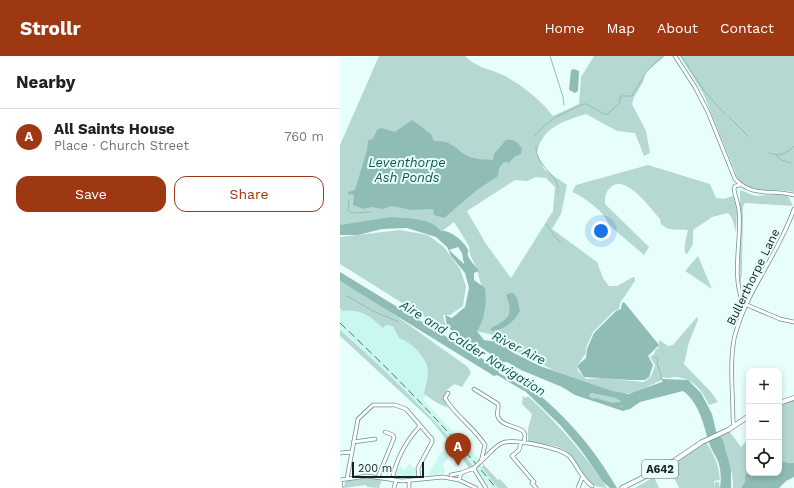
<!DOCTYPE html>
<html lang="en">
<head>
<meta charset="utf-8">
<style>
	body { margin:0; font-family:"Work Sans",sans-serif; background:#f2f2f2; color:#202124 }
	.controls { position:absolute; right:12px; bottom:12px; display:grid; overflow:hidden; border-radius:8px; box-shadow:0 2px 6px #0003 }
	.controls button { width:36px; height:36px; display:grid; place-items:center; padding:0; border:0; border-bottom:1px solid #e0e0e0; background:#fff; color:#202124; font:20px sans-serif }
	.scale { position:absolute; left:12px; bottom:10px; width:72px; box-sizing:border-box; padding-left:4px; border:2px solid #142220; border-top:0; font-size:11px; line-height:14px; white-space:nowrap; color:#142220; -webkit-text-stroke:3px #e8fefb; paint-order:stroke }
	.you { position:absolute; left:261px; top:175px; width:14px; height:14px; margin:-10px; border:3px solid #fff; border-radius:50%; background:#1a73e8; box-shadow:0 0 0 6px #1a73e833 }
	.badge { display:grid; place-items:center; width:26px; height:26px; border-radius:50%; background:#9e3812; color:#fff; font-size:13px; font-weight:700 }
	.pin { position:absolute; translate:-50% -33px; filter:drop-shadow(0 1px 2px #0008) }
	.pin::after { content:''; position:absolute; top:21px; width:14px; height:12px; background:inherit; clip-path:polygon(0 0,100% 0,50% 100%) }
	.list { margin:0; padding:0; list-style:none }
	h2 { display:flex; justify-content:space-between; align-items:center; height:52px; margin:0; padding:0 16px; font-size:17px }
	h2 small { font-size:13px; font-weight:400; color:#757577 }
	.list li { display:grid; grid-template-columns:26px 1fr auto; gap:12px; align-items:center; box-sizing:border-box; height:56px; padding:0 16px; border-top:1px solid #e0e0e0 }
	.list b { display:block; font-size:15px; white-space:nowrap }
	.list p { margin:0; font-size:13px; white-space:nowrap; color:#757577 }
	.list em { font-size:13px; font-style:normal; color:#757577 }
	.actions { display:flex; gap:8px; padding:12px 16px }
	.actions a { flex:1; padding:9px 0; border:1px solid #9e3812; border-radius:12px; text-align:center; font-size:14px; color:#9e3812 }
	.actions .main { background:#9e3812; color:#fff }
	.icon { flex:none; width:22px; height:22px; fill:none; stroke:currentColor; stroke-width:2; stroke-linecap:round; stroke-linejoin:round }
	.map { position:relative; flex:none; width:454px; height:432px; overflow:hidden }
	header { display:flex; align-items:center; gap:24px; box-sizing:border-box; height:56px; padding:0 20px; background:#9e3812; color:#fff }
	header strong { font-size:19px }
	nav { display:flex; gap:22px; margin-inline-start:auto; font-size:14px }
	main { display:flex }
	aside { flex:1; background:#fff }
	.map>svg:first-child { display:block }
	.built { fill:#c9f8f1 }
	.green { fill:#b6d8d3; fill-rule:evenodd }
	.water { fill:#8fbdb6; fill-rule:evenodd }
	.lines { fill:none; stroke-linecap:round; stroke-linejoin:round }
	.stream { stroke:#8fbdb6; stroke-width:1 }
	.river { stroke:#8fbdb6; stroke-width:4.5 }
	.minor-casing { stroke:#6e908b; stroke-width:4.5 }
	.major-casing { stroke:#6e908b; stroke-width:5.5 }
	.minor { stroke:#fff; stroke-width:3 }
	.major { stroke:#fff; stroke-width:4 }
	.rail { stroke:#596a68; stroke-width:1; stroke-dasharray:8 4; stroke-linecap:butt }
	.minor-bridge-casing { stroke:#6e908b; stroke-width:4.5; stroke-linecap:butt }
	.minor-bridge { stroke:#fff; stroke-width:3 }
	.labels { text-anchor:middle; dominant-baseline:central; stroke-width:4; stroke-linejoin:round; paint-order:stroke }
	.shield { fill:#e8fefb; stroke:#546462; stroke-width:1 }
	.shield-label { font-size:11px; font-weight:bold; fill:#142220 }
	.street-label { font-size:12px; fill:#142220; stroke:#e8fefb }
	.water-label { font-size:13px; font-style:italic; fill:#13534d; stroke:#e8fefb }
</style>
</head>
<body>
<header>
<strong>Strollr</strong>
<nav><a>Home</a><a>Map</a><a>About</a><a>Contact</a></nav>
</header>
<main>
<aside>
<h2>Nearby<small></small></h2>
<ul class="list">
<li><span class="badge">A</span><div><b>All Saints House</b><p>Place · Church Street</p></div><em>760 m</em></li>
</ul>
<div class="actions"><a class="main">Save</a><a>Share</a></div>
</aside>
<div class="map">
<svg width="454" height="432" viewBox="0 0 454 432">
	<rect width="100%" height="100%" fill="#e8fefb"/>
	<path class="built" d="M 0,252 L 3,255 L 13,253 L 24,258 L 44,269 L 48,269 L 53,272 L 59,282 L 64,283 L 74,291 L 84,303 L 89,316 L 84,338 L 86,340 L 83,344 L 138,402 L 142,412 L 158,432 L 151,432 L 122,396 L 29,300 L 0,274 Z
		M 101,396 L 107,396 L 108,403 L 103,408 L 105,416 L 103,418 L 88,420 Z
		M 69,408 L 77,413 L 75,421 L 55,423 L 57,410 L 65,414 Z"/>
	<path class="green" d="M 39,0 L 125,0 C 135,11 150,13 163,19 C 181,28 201,44 213,60 L 239,48 L 241,21 L 254,0 L 325,0 L 305,17 L 303,26 L 294,41 L 292,48 L 306,75 L 310,97 L 304,100 L 295,77 L 277,75 L 246,58 C 224,65 202,71 197,97 L 204,113 L 227,129 L 221,158 L 212,173 L 257,206 L 263,222 L 269,230 L 277,230 L 293,221 L 295,222 L 295,225 L 280,247 L 279,253 L 274,255 L 253,276 L 246,292 L 246,297 L 237,310 L 238,315 L 246,323 L 263,322 L 303,326 C 311,323 313,317 315,309 L 310,301 L 314,298 L 316,293 L 318,293 L 319,284 L 328,290 L 333,289 L 357,261 L 358,264 L 349,286 L 344,308 L 371,336 L 378,346 L 369,349 C 362,334 353,322 335,321 C 330,321 328,323 323,321 L 322,324 C 309,330 294,338 279,338 L 215,315 L 169,292 L 153,279 L 136,275 L 143,242 L 141,229 L 137,213 L 130,199 L 129,190 L 114,166 L 102,175 L 69,163 L 0,170 L 0,89 ZM 196,121 L 206,122 L 215,131 L 213,155 L 171,222 L 146,188 L 127,155 L 175,124 L 187,125 Z
		M 340,0 L 454,0 L 454,136 C 434,132 413,139 398,123 L 363,37 Z
		M 308,109 L 370,128 L 376,142 L 384,143 L 393,140 L 397,155 L 396,176 L 392,162 L 388,157 L 372,161 L 353,174 L 353,188 L 347,198 L 345,197 C 344,188 346,182 348,174 C 337,173 330,176 321,168 L 320,163 C 310,152 286,118 271,131 C 265,136 265,141 265,148 L 309,191 L 304,199 L 269,169 C 266,157 243,140 232,136 L 236,129 Z
		M 401,134 L 415,140 L 442,138 L 449,141 L 453,150 L 405,147 L 403,150 L 402,217 L 400,230 L 400,135 Z
		M 60,174 L 88,179 L 104,191 L 120,213 L 126,230 L 123,250 L 110,259 L 103,259 L 107,275 L 0,208 L 0,181 Z
		M 358,200 L 372,233 L 345,215 Z
		M 0,225 L 45,252 L 128,311 L 131,317 L 122,331 L 114,328 L 107,334 L 103,341 L 108,352 L 97,347 L 84,338 C 85,332 88,323 88,316 C 88,302 71,286 59,282 L 53,271 L 48,269 L 45,270 L 43,272 C 32,262 21,252 3,255 L 0,252 Z
		M 0,274 C 47,315 95,363 134,411 L 130,413 L 91,364 L 0,280 Z
		M 251,337 L 276,342 L 286,349 L 281,351 L 276,348 L 252,343 L 249,339 Z
		M 183,340 L 186,342 L 188,340 C 220,370 243,396 267,432 C 241,431 243,409 227,396 C 217,388 201,388 188,386 L 188,373 L 192,358 L 182,348 Z
		M 454,344 L 454,407 L 448,406 L 439,409 L 439,350 Z
		M 389,375 L 401,391 L 409,382 C 409,397 413,419 402,430 L 402,432 L 393,432 C 393,414 390,411 386,395 C 384,389 384,384 380,380 Z
		M 366,386 C 374,398 379,409 380,424 L 374,425 L 375,431 L 375,426 L 379,426 L 380,432 L 339,432 L 329,411 Z
		M 143,408 L 158,424 L 160,423 L 168,432 L 158,432 L 142,412 Z
		M 314,421 L 319,432 L 295,432 Z
		M 33,422 L 42,423 L 39,432 L 27,431 L 26,429 L 3,432 L 6,425 Z"/>
	<path class="water" d="M 234,13 L 239,15 L 238,35 L 235,37 L 229,34 L 231,14 Z
		M 72,64 L 91,78 L 94,85 C 117,84 116,98 134,102 C 140,104 147,103 153,104 L 154,98 L 166,84 C 174,83 178,86 182,93 L 181,98 L 174,101 L 169,107 L 164,106 L 159,112 L 158,120 L 137,134 L 104,162 L 94,159 L 93,153 L 72,154 L 51,150 L 43,153 L 31,151 L 23,153 L 13,149 L 14,139 L 8,138 L 8,136 L 15,134 L 27,94 L 28,84 L 33,83 L 37,74 L 41,72 L 55,76 Z
		M 52,161 C 68,163 90,161 101,175 C 109,173 125,186 128,194 C 129,198 127,196 128,200 C 129,203 136,211 139,215 L 134,217 L 134,224 L 145,232 C 147,245 145,264 137,275 L 144,284 L 151,285 L 155,283 L 172,296 L 200,310 L 272,335 L 288,338 L 322,326 L 323,323 L 348,324 L 361,337 L 372,358 L 376,375 L 383,384 L 391,413 L 391,432 L 380,432 C 381,426 381,419 380,413 C 379,403 372,396 369,387 C 364,370 359,346 343,335 L 300,346 L 290,353 L 283,355 L 235,339 L 222,331 L 181,314 L 167,306 L 162,306 L 158,312 L 161,315 L 158,314 L 159,317 L 187,333 L 191,332 C 228,362 253,391 277,432 L 270,432 L 263,426 L 241,394 L 221,370 L 186,336 L 157,319 L 154,320 L 0,225 L 0,216 L 156,311 L 161,305 L 139,290 L 117,281 L 107,270 L 105,259 L 112,262 L 125,251 L 129,232 L 125,217 L 111,200 L 107,191 L 96,181 L 67,172 L 42,173 L 18,179 L 0,179 L 0,169 ZM 118,191 L 122,197 L 124,208 L 109,194 ZM 251,337 L 276,342 L 286,349 L 281,351 L 276,348 L 255,342 L 253,343 L 249,340 Z
		M 170,237 L 173,237 L 177,242 L 180,255 C 174,266 163,275 151,275 L 151,272 C 169,263 174,259 166,239 Z
		M 284,246 L 319,289 L 308,300 L 313,309 L 309,321 L 305,324 L 290,324 L 244,321 L 237,310 L 246,302 L 247,293 L 254,277 L 276,255 L 281,253 L 282,247 Z
		M 443,406 L 454,407 L 454,421 L 446,425 L 439,432 L 402,432 L 402,430 L 405,426 L 405,420 L 409,414 L 409,417 L 439,417 L 439,409 Z"/>
	<g class="lines">
		<path class="stream" d="M 210,0 L 223,41 L 224,49
			M 341,0 L 365,36 L 384,57
			M 389,61 L 408,80
			M 195,80 L 205,69 L 216,61 L 243,48 L 246,48 L 266,59 L 279,48 L 281,40 L 292,40 L 307,15 L 323,0
			M 196,90 C 195,109 217,118 218,132
			M 429,97 C 441,101 446,98 454,90
			M 437,100 L 441,104 L 451,107
			M 218,138 L 218,134
			M 9,144 L 8,154 L 11,157 L 31,156
			M 206,168 L 215,181
			M 216,182 L 221,186
			M 7,240 L 33,255 L 59,266
			M 315,301 L 318,302 L 317,308 L 321,318 L 321,322 L 323,324"/>
		<path class="river" d="M 273,349 L 282,348 L 291,345"/>
		<g class="minor-casing">
			<path id="minor" d="M 335,0 L 355,31 L 368,56 L 395,123 C 412,142 433,133 454,139
				M 400,129 L 395,130 L 394,133 C 395,140 398,147 399,155 C 402,185 391,217 403,247
				M 407,249 L 440,263 L 454,266
				M 134,333 L 158,348 C 159,353 156,358 158,361 C 162,370 176,370 183,375 L 185,379 L 184,387
				M 108,337 L 105,342 C 115,360 134,371 145,389 L 141,406
				M 394,370 L 393,364 C 393,339 389,302 395,279 C 407,234 439,197 454,153
				M 13,386 L 35,383
				M 181,387 L 179,394 L 172,400 L 194,426 L 192,427 L 196,432
				M 0,397 L 11,396
				M 139,407 C 147,401 153,391 162,387 C 173,382 222,392 230,401 C 238,411 241,422 252,430
				M 134,413 L 146,432
				M 111,419 L 121,417
				M 38,421 L 54,382 L 53,379 L 45,376
				M 7,423 L 18,363 L 33,349 L 55,349 L 66,353 L 92,383 L 92,386 L 78,412 L 79,423
				M 0,424 L 27,420 L 62,425 L 103,421 L 119,424 L 136,432
				M 0,424 L 1,432
				M 52,424 C 56,404 66,385 80,370
				M 119,424 L 121,417 L 134,412
				M 54,432 L 56,425
				M 69,432 L 69,425
				M 238,432 L 242,422"/>
		</g>
		<g class="major-casing">
			<path id="major" d="M 439,347 L 454,342
				M 282,432 L 328,409 L 362,386 L 388,374 L 409,360"/>
		</g>
		<use href="#minor" class="minor"/>
		<use href="#major" class="major"/>
		<path class="rail" d="M 0,267 C 55,319 108,373 156,432"/>
		<g class="minor-bridge-casing">
			<path id="minor-bridge" d="M 135,411 L 139,407"/>
		</g>
		<use href="#minor-bridge" class="minor-bridge"/>
	</g>
	<g class="labels">
		<rect class="shield" x="302" y="404" width="36" height="18" rx="3"/>
		<g class="shield-label">
			<text x="320" y="413">A642</text>
		</g>
		<g class="street-label">
			<text transform="translate(413 221) rotate(-64)">Bullerthorpe Lane</text>
		</g>
		<g class="water-label">
			<text x="67" y="106">Leventhorpe<tspan x="67" dy="15">Ash Ponds</tspan></text>
			<text transform="translate(133 292) rotate(32)">Aire and Calder Navigation</text>
			<text transform="translate(179 292) rotate(27)">River Aire</text>
		</g>
	</g>
</svg>
<div class="controls">
<button>+</button>
<button>−</button>
<button><svg class="icon" aria-label="locate" viewBox="0 0 24 24"><circle cx="12" cy="12" r="6"/><path d="M12 2v4M12 18v4M2 12h4M18 12h4"/></svg></button>
</div>
<div class="scale">200 m</div>
<div class="you"></div>
<div class="pin badge" style="left:118px;top:410px">A</div>
</div>
</main>
</body>
</html>
